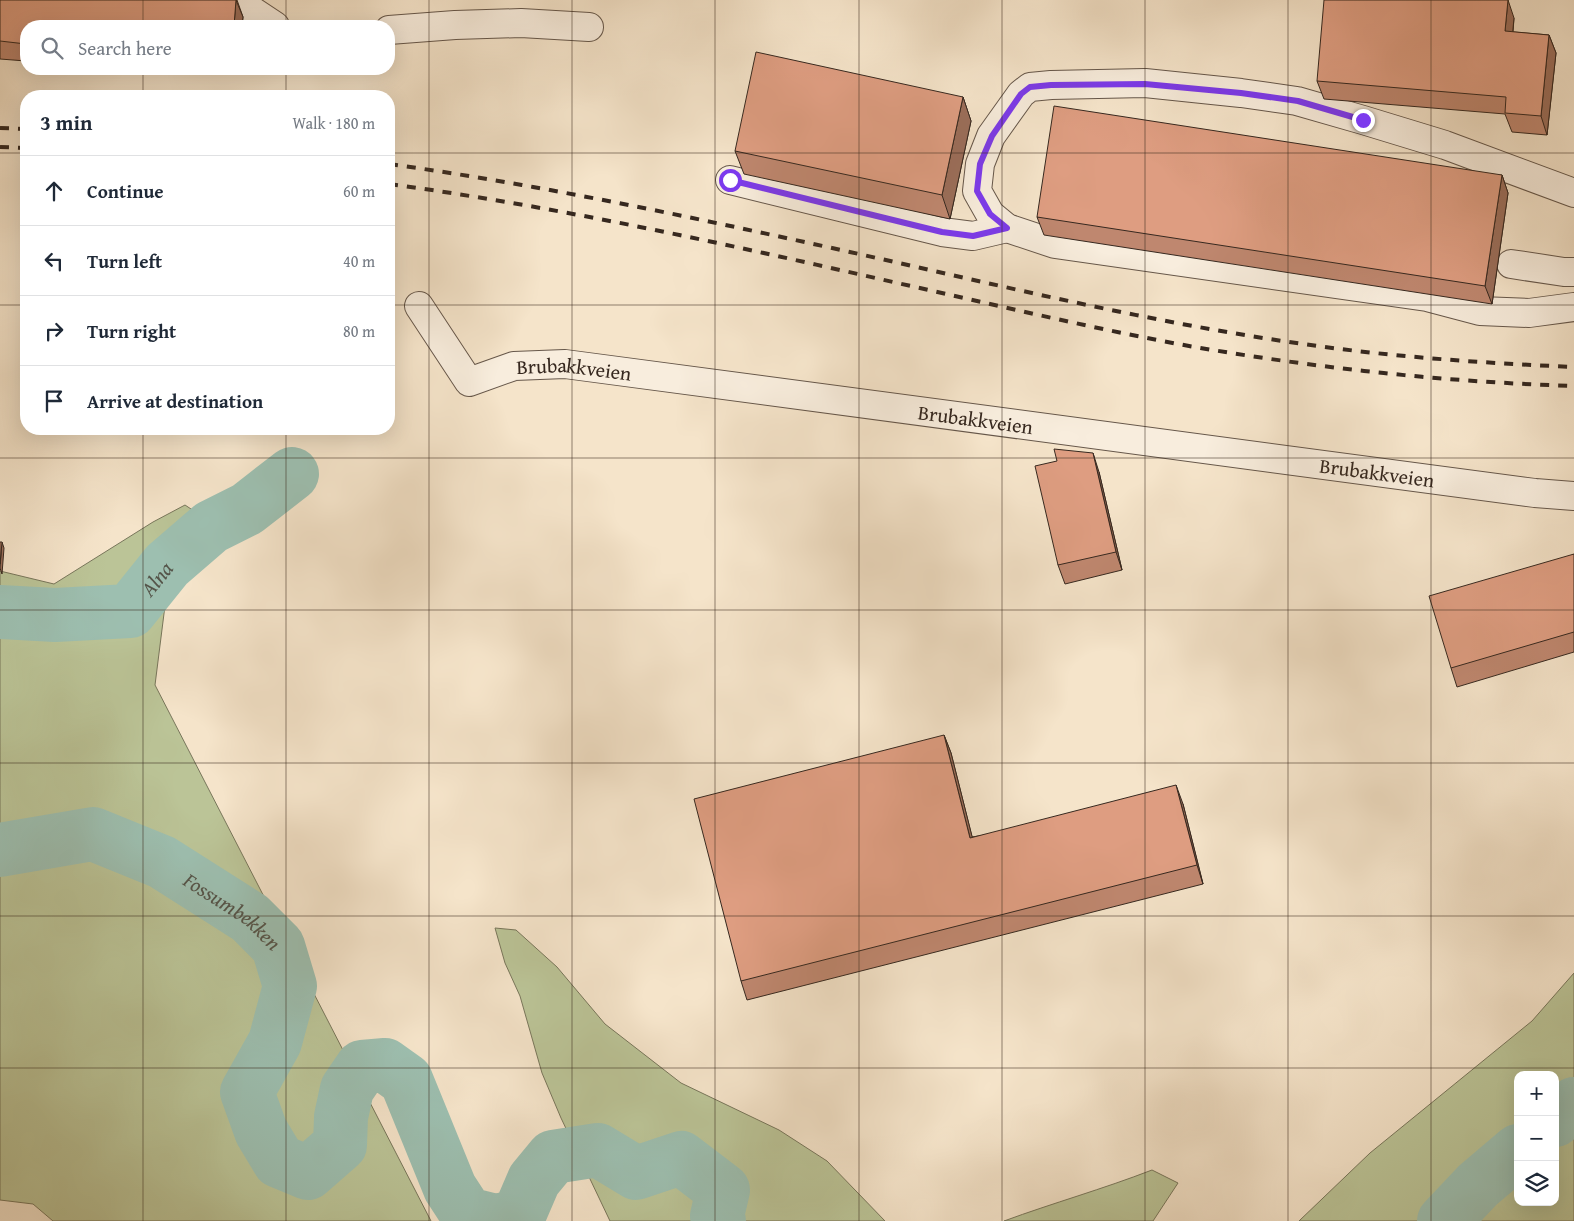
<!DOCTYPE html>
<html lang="en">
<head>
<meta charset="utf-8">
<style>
	body { margin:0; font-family:"Gentium Book Plus",serif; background:#f6f6f7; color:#1f2937 }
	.controls { position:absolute; right:15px; bottom:15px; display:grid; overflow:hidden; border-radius:10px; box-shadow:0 5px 20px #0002 }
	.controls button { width:45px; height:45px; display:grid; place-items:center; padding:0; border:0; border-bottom:1px solid #e0e1e3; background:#fff; color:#1f2937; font:25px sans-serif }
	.stop { position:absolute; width:15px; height:15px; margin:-11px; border:4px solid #7c3aed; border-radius:50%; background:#fff }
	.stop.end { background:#7c3aed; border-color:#fff; box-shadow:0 1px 5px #0008 }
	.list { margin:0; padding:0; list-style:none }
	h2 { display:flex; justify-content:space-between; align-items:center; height:65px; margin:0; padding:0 20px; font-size:21px }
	h2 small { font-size:16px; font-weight:400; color:#747a83 }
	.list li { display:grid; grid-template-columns:32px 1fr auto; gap:15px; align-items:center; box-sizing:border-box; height:70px; padding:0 20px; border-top:1px solid #e0e1e3 }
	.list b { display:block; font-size:19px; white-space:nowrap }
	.list em { font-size:16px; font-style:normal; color:#747a83 }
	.icon { flex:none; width:28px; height:28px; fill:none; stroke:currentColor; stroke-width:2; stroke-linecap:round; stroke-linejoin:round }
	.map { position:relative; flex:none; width:1574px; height:1221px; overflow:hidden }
	.search { position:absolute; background:#fff; box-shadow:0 5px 20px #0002; left:20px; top:20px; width:375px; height:55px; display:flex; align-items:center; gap:12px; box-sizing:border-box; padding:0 18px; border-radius:20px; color:#747a83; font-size:19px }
	.panel { position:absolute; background:#fff; box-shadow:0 5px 20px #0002; left:20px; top:90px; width:375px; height:345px; border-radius:20px }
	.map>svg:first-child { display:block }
	.green { fill:#bbc497; stroke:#78765b; fill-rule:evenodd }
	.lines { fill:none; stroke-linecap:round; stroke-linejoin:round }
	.river { stroke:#9dbfb0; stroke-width:54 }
	.minor-casing { stroke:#66574a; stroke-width:30 }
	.minor { stroke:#f8eddd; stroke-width:28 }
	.rail { stroke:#36281f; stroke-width:4; stroke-dasharray:9 9; stroke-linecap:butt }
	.wall { fill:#bf876f; stroke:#36281f }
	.shaded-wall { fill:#9b6e5a; stroke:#36281f }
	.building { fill:#de9d81; stroke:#36281f }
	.route { stroke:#7c3aed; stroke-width:6 }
	.grid { fill:none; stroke:#36281f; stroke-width:1; stroke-opacity:0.55 }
	.labels { text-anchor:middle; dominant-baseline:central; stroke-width:4; stroke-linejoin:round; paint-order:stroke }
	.street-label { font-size:20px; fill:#36281f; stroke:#f8eddd }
	.water-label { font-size:21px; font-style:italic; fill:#55554a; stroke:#f8eddd }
</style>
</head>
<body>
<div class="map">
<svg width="1574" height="1221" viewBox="0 0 1574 1221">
	<rect width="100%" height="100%" fill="#f5e4ca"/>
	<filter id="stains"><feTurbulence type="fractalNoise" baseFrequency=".004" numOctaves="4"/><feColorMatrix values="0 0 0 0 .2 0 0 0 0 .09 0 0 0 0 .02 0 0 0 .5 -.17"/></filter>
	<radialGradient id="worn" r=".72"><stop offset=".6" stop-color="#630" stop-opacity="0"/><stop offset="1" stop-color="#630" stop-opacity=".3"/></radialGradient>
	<path class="green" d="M 185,505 L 203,517 L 170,566 L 155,685 L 431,1221 L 53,1221 L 33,1204 L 0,1200 L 0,571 L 54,584 L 153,522 Z
		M 495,928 L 516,930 L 557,967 L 605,1024 L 681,1083 L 779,1130 L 827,1161 L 885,1221 L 610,1221 L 561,1118 L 542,1073 L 520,996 L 505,963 Z
		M 1574,973 L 1574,1221 L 1299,1221 L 1370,1153 L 1532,1021 ZM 1518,1075 L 1555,1075 L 1555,1202 L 1518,1202 Z
		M 1152,1170 L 1178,1183 L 1153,1221 L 1004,1221 C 1053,1203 1103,1189 1152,1170 Z"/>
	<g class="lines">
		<g class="river">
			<path id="s1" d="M 0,612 L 55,615 L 130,611 L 167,565 L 211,527 L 247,509 L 292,474"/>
			<path id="s2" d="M 0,850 L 93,834 L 162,862 L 250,918 L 278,946 L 290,986 L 275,1042 L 247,1092 L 261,1131 L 279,1161 L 308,1173 L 340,1145 L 341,1117 L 347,1089 L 362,1067 L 385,1065 L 406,1080 L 450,1188 L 467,1214 L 495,1221"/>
			<path d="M 1555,1120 L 1574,1104"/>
			<path d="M 498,1221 L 519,1215 L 534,1180 L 553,1157 L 598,1150 L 636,1173 L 681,1158 L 723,1190 L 717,1216 L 719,1221"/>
			<path d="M 1444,1221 L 1478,1185 L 1518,1151"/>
		</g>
		<g class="minor-casing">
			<g id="minor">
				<path d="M 202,0 L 242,4 L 275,26"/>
				<path d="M 389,30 L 455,25 L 521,23 L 589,27"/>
				<path d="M 730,180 L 942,232 L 973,236 L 1007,228"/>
				<path d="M 1574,193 L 1445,145 L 1363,120 L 1297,101 L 1241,93 L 1145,83 L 1051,85 L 1030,87 L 1021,94 L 991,136 L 980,164 L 977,191 L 990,214 L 1007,228 L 1055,244 L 1427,297 L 1480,311 L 1529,313 L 1574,307"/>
				<path d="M 1511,264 L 1564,272 L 1574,272"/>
				<path id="s3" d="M 419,306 L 469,382 L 514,366 L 565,364 L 1535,493 L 1574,496"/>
			</g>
		</g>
		<use href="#minor" class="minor"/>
		<path class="rail" d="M 0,128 L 26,129
			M 0,147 L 26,148
			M 389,164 C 541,185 691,217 841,250 C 994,284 1147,322 1303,344 C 1393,357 1483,363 1574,367
			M 389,184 C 559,207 726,244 893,282 C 992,304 1090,328 1189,346 C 1316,368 1445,382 1574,386"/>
	</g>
	<path class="wall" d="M 0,0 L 237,0 L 243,17 L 242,26 L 26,26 L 26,61 L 0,59 Z
		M 1514,18 L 1513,32 L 1549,35 L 1556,53 L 1547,135 L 1512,132 L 1505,114 L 1324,99 L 1317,81 Z
		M 200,69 L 239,69 L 238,72 Z
		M 963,97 L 971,121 L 950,219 L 744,174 L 735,151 Z
		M 1502,175 L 1508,193 L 1492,304 L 1044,235 L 1037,217 Z
		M 1099,472 L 1122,570 L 1065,584 L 1058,565 Z
		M 1574,554 L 1574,652 L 1457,687 L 1451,668 Z
		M 944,735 L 951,753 L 972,837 L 1183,804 L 1203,884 L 747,1000 L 741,981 Z"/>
	<path class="shaded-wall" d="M 236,0 L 243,17 L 242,26 L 234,26 Z
		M 1508,0 L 1514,18 L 1511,50 L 1505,31 Z
		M 1549,35 L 1556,53 L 1547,135 L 1541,116 Z
		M 963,97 L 971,121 L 950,219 L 942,195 Z
		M 1502,175 L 1508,193 L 1492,304 L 1485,286 Z
		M 1093,453 L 1099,472 L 1122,570 L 1116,552 Z
		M 2,542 L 4,548 L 2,574 L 0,568 Z
		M 944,735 L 951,753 L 977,856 L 970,838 Z
		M 1176,785 L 1183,804 L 1203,884 L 1197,865 Z"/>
	<path class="building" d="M 0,0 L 236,0 L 234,26 L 26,26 L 26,44 L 0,41 Z
		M 1324,0 L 1508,0 L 1505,31 L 1549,35 L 1541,116 L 1505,113 L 1506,97 L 1317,81 Z
		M 756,52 L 963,97 L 942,195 L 735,151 Z
		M 1054,106 L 1502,175 L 1485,286 L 1037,217 Z
		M 1054,449 L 1093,453 L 1116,552 L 1058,565 L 1035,466 L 1057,461 Z
		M 0,542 L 2,542 L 0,564 Z
		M 1574,554 L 1574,632 L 1451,668 L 1429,596 Z
		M 944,735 L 970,838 L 1176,785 L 1197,865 L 741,981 L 694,799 Z"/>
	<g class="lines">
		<path class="route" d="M 730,180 L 942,232 L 973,236 L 1007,228 L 990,214 L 977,191 L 980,164 L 992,136 L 1021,94 L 1030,87 L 1051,85 L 1145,84 L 1241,93 L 1298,101 L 1363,120"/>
	</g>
	<path class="grid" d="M 143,0 L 143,26M 286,0 L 286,26M 429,0 L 429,1221M 572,0 L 572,1221M 715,0 L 715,1221M 859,0 L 859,1221M 1002,0 L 1002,1221M 1145,0 L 1145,1221M 1288,0 L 1288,1221M 1431,0 L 1431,1221M 143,69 L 143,96M 286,69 L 286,96M 0,153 L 26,153M 389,153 L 1574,153M 0,305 L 26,305M 389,305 L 1574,305M 143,429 L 143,1221M 286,429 L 286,1221M 0,458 L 1574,458M 0,610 L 1574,610M 0,763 L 1574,763M 0,916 L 1574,916M 0,1068 L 1574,1068"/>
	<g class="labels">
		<g class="street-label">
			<text stroke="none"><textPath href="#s3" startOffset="199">Brubakkveien</textPath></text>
			<text stroke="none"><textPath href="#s3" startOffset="604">Brubakkveien</textPath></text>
			<text stroke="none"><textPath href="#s3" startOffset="1009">Brubakkveien</textPath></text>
		</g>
		<g class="water-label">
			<text stroke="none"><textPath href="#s1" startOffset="172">Alna</textPath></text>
			<text stroke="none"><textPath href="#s2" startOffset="255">Fossumbekken</textPath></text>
		</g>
	</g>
	<rect width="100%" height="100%" filter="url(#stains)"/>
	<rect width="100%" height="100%" fill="url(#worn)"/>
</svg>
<div class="controls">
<button>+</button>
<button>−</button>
<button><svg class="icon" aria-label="layers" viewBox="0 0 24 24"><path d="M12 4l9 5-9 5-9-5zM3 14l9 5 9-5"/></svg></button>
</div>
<div class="stop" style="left:730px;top:180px"></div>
<div class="stop end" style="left:1363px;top:120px"></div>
<div class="search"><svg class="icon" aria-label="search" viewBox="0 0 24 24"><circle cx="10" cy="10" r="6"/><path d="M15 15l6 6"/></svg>Search here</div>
<section class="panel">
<h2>3 min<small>Walk · 180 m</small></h2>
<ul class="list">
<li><svg class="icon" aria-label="ahead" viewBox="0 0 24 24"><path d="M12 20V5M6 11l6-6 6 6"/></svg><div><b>Continue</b></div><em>60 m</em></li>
<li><svg class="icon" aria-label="left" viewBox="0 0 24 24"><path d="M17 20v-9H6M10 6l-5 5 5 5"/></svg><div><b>Turn left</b></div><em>40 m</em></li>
<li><svg class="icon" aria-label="right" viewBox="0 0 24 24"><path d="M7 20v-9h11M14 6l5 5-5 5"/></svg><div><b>Turn right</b></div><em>80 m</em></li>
<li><svg class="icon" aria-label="arrive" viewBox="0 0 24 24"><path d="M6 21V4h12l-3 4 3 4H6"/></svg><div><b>Arrive at destination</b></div></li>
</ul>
</section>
</div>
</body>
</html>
